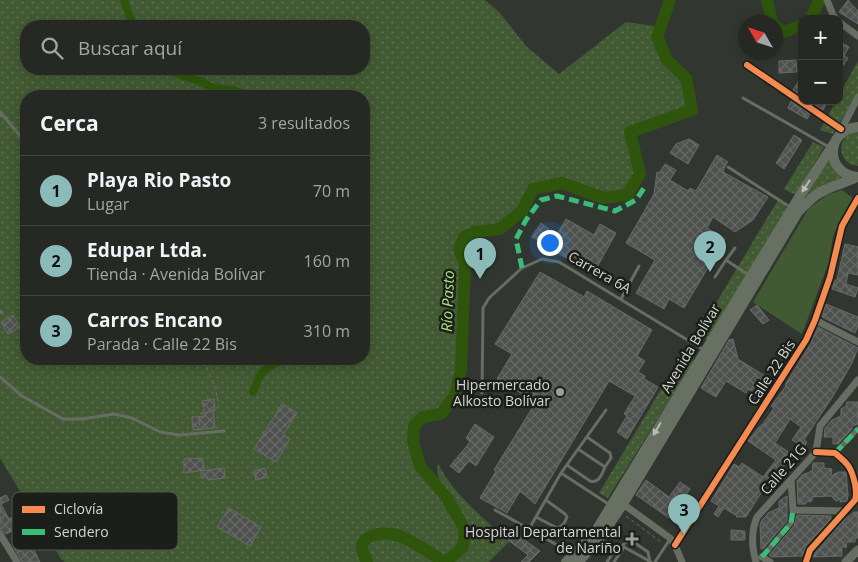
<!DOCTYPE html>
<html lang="es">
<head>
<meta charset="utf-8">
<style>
	body { margin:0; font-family:"Open Sans",sans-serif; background:#323431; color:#f1f3f6 }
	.controls { position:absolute; right:15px; top:15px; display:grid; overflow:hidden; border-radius:10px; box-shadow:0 2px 12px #0003 }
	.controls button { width:45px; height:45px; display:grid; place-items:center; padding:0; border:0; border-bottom:1px solid #424441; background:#262824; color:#f1f3f6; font:25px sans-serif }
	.compass { position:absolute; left:738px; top:15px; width:45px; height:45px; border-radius:50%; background:#262824; box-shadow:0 2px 12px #0003; rotate:309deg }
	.you { position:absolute; left:549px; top:242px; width:18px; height:18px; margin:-12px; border:4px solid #fff; border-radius:50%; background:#1a73e8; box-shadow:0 0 0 8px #1a73e833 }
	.badge { display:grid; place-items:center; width:32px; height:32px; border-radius:50%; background:#8bbbb9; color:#111; font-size:16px; font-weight:700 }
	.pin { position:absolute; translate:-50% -41px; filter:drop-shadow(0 1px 2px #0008) }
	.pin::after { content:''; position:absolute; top:26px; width:18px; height:15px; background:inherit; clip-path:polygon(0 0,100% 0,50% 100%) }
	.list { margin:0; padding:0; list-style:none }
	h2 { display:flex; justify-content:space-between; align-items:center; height:65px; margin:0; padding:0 20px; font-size:21px }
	h2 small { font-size:16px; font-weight:400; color:#a4a6a6 }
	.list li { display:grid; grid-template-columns:32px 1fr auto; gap:15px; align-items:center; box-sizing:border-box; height:70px; padding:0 20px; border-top:1px solid #424441 }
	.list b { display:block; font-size:19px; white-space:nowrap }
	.list p { margin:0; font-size:16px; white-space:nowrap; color:#a4a6a6 }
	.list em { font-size:16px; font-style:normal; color:#a4a6a6 }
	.icon { flex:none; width:28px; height:28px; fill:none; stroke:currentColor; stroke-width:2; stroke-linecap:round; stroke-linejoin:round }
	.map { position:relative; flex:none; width:858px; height:562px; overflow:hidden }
	.search { position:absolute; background:#262824; box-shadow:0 2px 12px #0003; left:20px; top:20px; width:350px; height:55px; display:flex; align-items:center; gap:12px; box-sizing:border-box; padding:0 18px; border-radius:20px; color:#a4a6a6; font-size:19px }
	.panel { position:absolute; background:#262824; box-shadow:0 2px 12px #0003; left:20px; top:90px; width:350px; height:275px; border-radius:20px }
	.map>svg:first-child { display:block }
	.grass { fill:url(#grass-dots); fill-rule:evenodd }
	.garden { fill:#425a33 }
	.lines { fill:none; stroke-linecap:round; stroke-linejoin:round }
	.canal { stroke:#2f550d; stroke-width:8 }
	.river { stroke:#2f550d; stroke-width:12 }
	.building { fill:url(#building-cross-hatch); stroke:#676b66 }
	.path { stroke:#686d66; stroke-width:1; stroke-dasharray:4 2.5; stroke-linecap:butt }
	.service { stroke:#676d63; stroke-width:3 }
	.pedestrian { stroke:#676d63; stroke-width:5 }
	.minor { stroke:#676d63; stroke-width:7 }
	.tertiary { stroke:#676d63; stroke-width:9 }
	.secondary { stroke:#687064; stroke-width:10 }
	.quiet { stroke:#3abd76; stroke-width:5; stroke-dasharray:10 5; stroke-linecap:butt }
	.cycleway-casing { stroke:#1b1e19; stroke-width:9 }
	.cycleway { stroke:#f68b52; stroke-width:6 }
	.oneway { fill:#b8bdb5 }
	.poi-dot { fill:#9b9f98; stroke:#1b1e19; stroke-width:2 }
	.labels { text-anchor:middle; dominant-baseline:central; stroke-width:5; stroke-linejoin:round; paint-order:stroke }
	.street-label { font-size:14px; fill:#d3d7d0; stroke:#1b1e19 }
	.poi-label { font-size:14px; fill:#d3d7d0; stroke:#1b1e19; text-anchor:end }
	.water-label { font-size:15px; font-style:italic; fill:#a8e582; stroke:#1b1e19 }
	.key { fill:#1b1e19; stroke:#525650; stroke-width:1 }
	.key-label { font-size:14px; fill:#d3d7d0 }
</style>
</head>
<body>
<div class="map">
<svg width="858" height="562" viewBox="0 0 858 562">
	<defs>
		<pattern id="grass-dots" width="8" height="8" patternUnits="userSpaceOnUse" patternTransform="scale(1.25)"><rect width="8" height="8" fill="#425a33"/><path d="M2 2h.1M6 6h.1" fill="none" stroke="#5c7150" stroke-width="1.8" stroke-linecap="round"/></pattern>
		<pattern id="building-cross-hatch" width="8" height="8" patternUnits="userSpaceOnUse" patternTransform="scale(1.25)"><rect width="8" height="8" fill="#4e514d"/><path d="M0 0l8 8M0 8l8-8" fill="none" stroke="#676966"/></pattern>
	</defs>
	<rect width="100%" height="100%" fill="#323630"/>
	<path class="grass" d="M 0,0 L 485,0 L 499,12 L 527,47 L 559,74 L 626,22 L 654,26 L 657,37 L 667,60 L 686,78 L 692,110 L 630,132 L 640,174 L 627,195 L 599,196 L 562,183 L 533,189 L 522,211 L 500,229 L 474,232 L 464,237 L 459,249 L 465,263 L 461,370 L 455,395 L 440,411 L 423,413 L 412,425 L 408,440 L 413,464 L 445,499 L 462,533 L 460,547 L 445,561 C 416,545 399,526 364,535 L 359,548 L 366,562 L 65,562 L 61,559 L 0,458 ZM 26,26 L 364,26 L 364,69 L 26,69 ZM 26,96 L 364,96 L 364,359 L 26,359 Z
		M 858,61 L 858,93 L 833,134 L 820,130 L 836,101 L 839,101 L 839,95 Z
		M 858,131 L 858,166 C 847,165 842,158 841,148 C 843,138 848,133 858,131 Z
		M 813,142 L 824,147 L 796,195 L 784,189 Z
		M 831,158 L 835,170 L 843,177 L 822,187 L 806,197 L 806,194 Z
		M 778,200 L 786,206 L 786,212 L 707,340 L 698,333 Z
		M 687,346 L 692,350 L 694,358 L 691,366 L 608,498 L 599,493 Z
		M 438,463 C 452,493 485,519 509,542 L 489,562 L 448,562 L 465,547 C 466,539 467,531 464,523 C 457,503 433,486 438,463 Z
		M 388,536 L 404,540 L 439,561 L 443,562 L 369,562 L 364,551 L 365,543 L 372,538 Z"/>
	<path class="garden" d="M 842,190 L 853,198 L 841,218 L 833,236 L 829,262 L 802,334 L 753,302 L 809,208 L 827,195 Z"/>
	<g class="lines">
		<path class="canal" d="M 124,0 L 133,26
			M 164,69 L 199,81 L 214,88 L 233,90 L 250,96
			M 253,392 C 256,384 259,374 266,369 C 271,364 276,366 280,359"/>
		<path class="river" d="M 767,0 L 772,22
			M 811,19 L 818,3 L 818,0
			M 776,26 L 784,32 L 802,25
			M 367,562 C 365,557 362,552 362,547 C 363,531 392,532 402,537 C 416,543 430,553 443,561 L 447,561 L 463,547 L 465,530 L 447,498 L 420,466 L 413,441 L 414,426 L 423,417 L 441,414 L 455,395 L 461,370 L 465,263 L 459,249 L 464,237 L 474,232 L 500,229 L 522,211 L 533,189 L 562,183 L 603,198 L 627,195 L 640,174 L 630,132 L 692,110 L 686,78 L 667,60 L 657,37 L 670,0"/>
	</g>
	<path class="building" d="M 848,0 L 858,11 L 858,24 L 839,12 Z
		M 839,41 L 849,47 L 844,56 L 848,58 L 839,72 Z
		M 796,60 L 797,72 L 779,73 L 779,61 Z
		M 802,76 L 802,96 L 793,90 Z
		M 791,101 L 810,114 L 807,119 L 788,108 Z
		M 810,101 L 828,101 L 823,110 Z
		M 794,135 L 802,140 L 784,169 L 776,163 Z
		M 689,139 L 699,145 L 688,164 L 670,153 L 676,144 Z
		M 717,155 L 728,162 L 725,166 L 723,172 L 768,197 L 753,220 L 735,232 L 713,217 L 707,228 L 725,239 L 684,308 L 669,299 L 664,309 L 636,293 L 655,260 L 626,243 L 654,194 L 657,172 L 659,173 L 665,164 L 676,170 L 670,180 L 688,191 L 690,188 L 696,191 Z
		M 566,219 L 594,235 L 600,224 L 616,233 L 596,269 L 572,256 L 570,260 L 549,248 Z
		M 541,223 L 549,229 L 541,242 L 532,237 Z
		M 845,244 L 858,247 L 858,275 L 848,273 L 846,284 L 858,288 L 855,297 L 832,289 L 835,280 L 837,280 Z
		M 540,272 L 584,297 L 587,291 L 652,330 L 637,356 L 645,361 L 638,372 L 645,376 L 644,379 L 658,387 L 627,439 L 617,432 L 627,416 L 624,414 L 635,396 L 609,381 L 535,504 L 520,491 L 507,513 L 480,498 L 496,471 L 494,470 L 536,402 L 497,379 L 512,354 L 495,344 Z
		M 826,304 L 858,317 L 858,326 L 855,333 L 822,317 Z
		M 757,305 L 769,320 L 763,324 L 750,310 Z
		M 13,315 L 20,327 L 8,334 L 1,322 Z
		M 818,327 L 858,348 L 852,363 L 833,396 L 804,440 L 807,442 L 804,447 L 792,440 L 801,427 L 790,419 L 775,443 L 795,456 L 787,456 L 787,462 L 763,490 L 746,517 L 736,517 L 737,516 L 724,508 L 718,517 L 714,514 L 719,506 L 711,501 L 734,464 L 739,467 L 742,463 L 763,477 L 776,460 L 748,441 L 758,428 L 763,424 L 774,408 L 771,406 L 786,386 L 785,385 L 811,343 Z
		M 733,339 L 738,359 L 765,376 L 755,393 L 748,389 L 746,393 L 726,381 L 716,397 L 701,388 L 729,340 Z
		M 214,399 L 215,409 L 213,409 L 215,428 L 193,430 L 192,417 L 205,416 L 202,401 Z
		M 847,402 L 858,402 L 858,424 L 852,426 L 852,429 L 838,444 L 833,444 L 833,437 L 824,437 L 825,428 L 832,420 L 841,416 L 841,409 L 846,406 Z
		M 282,404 L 297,413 L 283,435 L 290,439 L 276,462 L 254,449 Z
		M 475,424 L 494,437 L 476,466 L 469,461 L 459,473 L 450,466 L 470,442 L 466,438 Z
		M 203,458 L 204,470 L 184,473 L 184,459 Z
		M 813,463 L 824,463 L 824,468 L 832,469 L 831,476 L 838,472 L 846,472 L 848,495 L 847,501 L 840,502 L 840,499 L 836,501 L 831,496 L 812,497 L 812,501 L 806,502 L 806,504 L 798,504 L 797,481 L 802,475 L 812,471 Z
		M 224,468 L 225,478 L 208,480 L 207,477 L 201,478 L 201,471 Z
		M 265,468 L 267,477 L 256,480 L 254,471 Z
		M 646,480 L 669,497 L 680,482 L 690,489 L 669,518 L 636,495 Z
		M 6,495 L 9,500 L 1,504 L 9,519 L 20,514 L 25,525 L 6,534 L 0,529 L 0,498 Z
		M 787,496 L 787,521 L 763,549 L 761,549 L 760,525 L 762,520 L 767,515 L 768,513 L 779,508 L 779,501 Z
		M 229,508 L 261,527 L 250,546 L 217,527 Z
		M 854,512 L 858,512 L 858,538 L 855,538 L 855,542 L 847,542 L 846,548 L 842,546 L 842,556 L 813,557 L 815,553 L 844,520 Z
		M 797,515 L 831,516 L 831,519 L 806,546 L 802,556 L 772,557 L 769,555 L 794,526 Z
		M 731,530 L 745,531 L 745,540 L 731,540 Z
		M 513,532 L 540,551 L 529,562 L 521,562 L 528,555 L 508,540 Z
		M 24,537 L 30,547 L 32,546 L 40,562 L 22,562 L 12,544 Z"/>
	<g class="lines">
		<path class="path" d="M 197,359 C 210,365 217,393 219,406 L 217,410 L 199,414 L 200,429
			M 626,516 L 661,542"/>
		<path class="service" d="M 743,98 L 829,147
			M 0,112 L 2,114 L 0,116
			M 2,114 L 26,143
			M 728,167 L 790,207
			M 726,260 L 735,248
			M 715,277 L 726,260 L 750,276
			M 621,299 L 639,266
			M 0,311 L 2,313
			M 0,377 L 22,396 L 63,419 L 82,419 L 114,414 L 132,418 L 160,432 L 179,435 L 224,431
			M 482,393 L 483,308 L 489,298 L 522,268 L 542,259 L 559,262 L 704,350
			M 606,410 L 561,473 L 610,505
			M 587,437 L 610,453 L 611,458 L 605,467
			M 567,465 L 590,481 C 599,484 602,474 605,467 L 578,449
			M 495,510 L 529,529 L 561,473
			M 536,517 L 557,528 C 563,527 565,522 567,517 L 565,514 L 546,500
			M 529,529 L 557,545
			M 622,546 L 627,541 L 632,541 L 648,552 L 650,562
			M 607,562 L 617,547 L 622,546
			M 614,562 L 624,547 L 651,562
			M 655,562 L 670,539"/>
		<path class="pedestrian" d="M 835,453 L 858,429
			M 762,557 L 791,523 L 793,510"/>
		<path class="minor" d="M 827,0 L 833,15 L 836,19
			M 839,22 L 858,36
			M 747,65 L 841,129
			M 840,132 L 858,97
			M 815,320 L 858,342
			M 791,480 L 793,510 L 845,511
			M 623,504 L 670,538 L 675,545 L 682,562
			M 0,534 L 17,562
			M 675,545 L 806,340 L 815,320 L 830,277 L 842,226 L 858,198
			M 762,557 L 770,562
			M 756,562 C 752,548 751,531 757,517 L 816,452 L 820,426 L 858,380
			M 806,562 L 810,550 L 855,500 C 857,495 856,490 855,484 C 851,466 848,464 835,453 L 816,452"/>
		<path class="tertiary" d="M 846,562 L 858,550"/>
		<path class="secondary" d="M 858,127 C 825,130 824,174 858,177
			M 566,562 L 594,534 L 801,194 L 833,145
			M 578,562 L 597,542 L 623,504 L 798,212 C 806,204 813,195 823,191 C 834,185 846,183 857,177"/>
		<path class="quiet" d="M 522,268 L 516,239 L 526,220 L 541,200 L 557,196 L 615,211 L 636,200 L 644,188
			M 835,453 L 858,429
			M 762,557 L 791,523 L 793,510"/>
		<g class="cycleway-casing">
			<path id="cycleway" d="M 747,65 L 841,129
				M 675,545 L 806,340 L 815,320 L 830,277 L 842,226 L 858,198
				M 806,562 L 810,550 L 855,500 C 857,495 856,490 855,484 C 851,466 848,464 835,453 L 816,452"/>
		</g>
		<use href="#cycleway" class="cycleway"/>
	</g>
	<defs><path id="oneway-solid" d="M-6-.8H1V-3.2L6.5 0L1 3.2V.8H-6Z" transform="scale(1.25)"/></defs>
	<g class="oneway">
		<use href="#oneway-solid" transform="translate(806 186) rotate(123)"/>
		<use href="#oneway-solid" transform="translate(657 429) rotate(121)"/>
	</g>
	<g class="poi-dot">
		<circle cx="560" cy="392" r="5"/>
		<path d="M629.5 531.5h5v5h5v5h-5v5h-5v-5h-5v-5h5z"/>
	</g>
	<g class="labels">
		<g class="street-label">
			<text transform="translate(600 272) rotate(30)">Carrera 6A</text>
			<text transform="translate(690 348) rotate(-59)">Avenida Bolívar</text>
			<text transform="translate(771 372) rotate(-57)">Calle 22 Bis</text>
			<text transform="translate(783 469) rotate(-49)">Calle 21G</text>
		</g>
		<g class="poi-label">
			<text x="550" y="384">Hipermercado<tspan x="550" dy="16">Alkosto Bolívar</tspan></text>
			<text x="621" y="531">Hospital Departamental<tspan x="621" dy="16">de Nariño</tspan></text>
		</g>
		<g class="water-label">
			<text transform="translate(447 301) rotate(-88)">Río Pasto</text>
		</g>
	</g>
	<rect x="12" y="492" width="166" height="58" rx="8" class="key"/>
	<rect x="22" y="506" width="23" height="7" fill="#f68b52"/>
	<rect x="22" y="529" width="23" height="6" fill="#3abd76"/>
	<g class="key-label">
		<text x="54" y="514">Ciclovía</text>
		<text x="54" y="537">Sendero</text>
	</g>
</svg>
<div class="controls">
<button>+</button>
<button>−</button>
</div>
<svg class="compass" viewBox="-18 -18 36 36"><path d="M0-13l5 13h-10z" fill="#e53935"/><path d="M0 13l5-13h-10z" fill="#a4a6a6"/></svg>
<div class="you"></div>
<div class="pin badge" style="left:480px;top:279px">1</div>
<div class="pin badge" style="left:710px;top:272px">2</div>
<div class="pin badge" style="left:684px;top:535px">3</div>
<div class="search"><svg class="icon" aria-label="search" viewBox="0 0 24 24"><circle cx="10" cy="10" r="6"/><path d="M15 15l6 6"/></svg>Buscar aquí</div>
<section class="panel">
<h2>Cerca<small>3 resultados</small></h2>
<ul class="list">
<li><span class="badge">1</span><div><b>Playa Rio Pasto</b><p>Lugar</p></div><em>70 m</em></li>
<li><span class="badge">2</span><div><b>Edupar Ltda.</b><p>Tienda · Avenida Bolívar</p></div><em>160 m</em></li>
<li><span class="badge">3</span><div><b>Carros Encano</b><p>Parada · Calle 22 Bis</p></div><em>310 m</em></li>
</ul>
</section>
</div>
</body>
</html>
